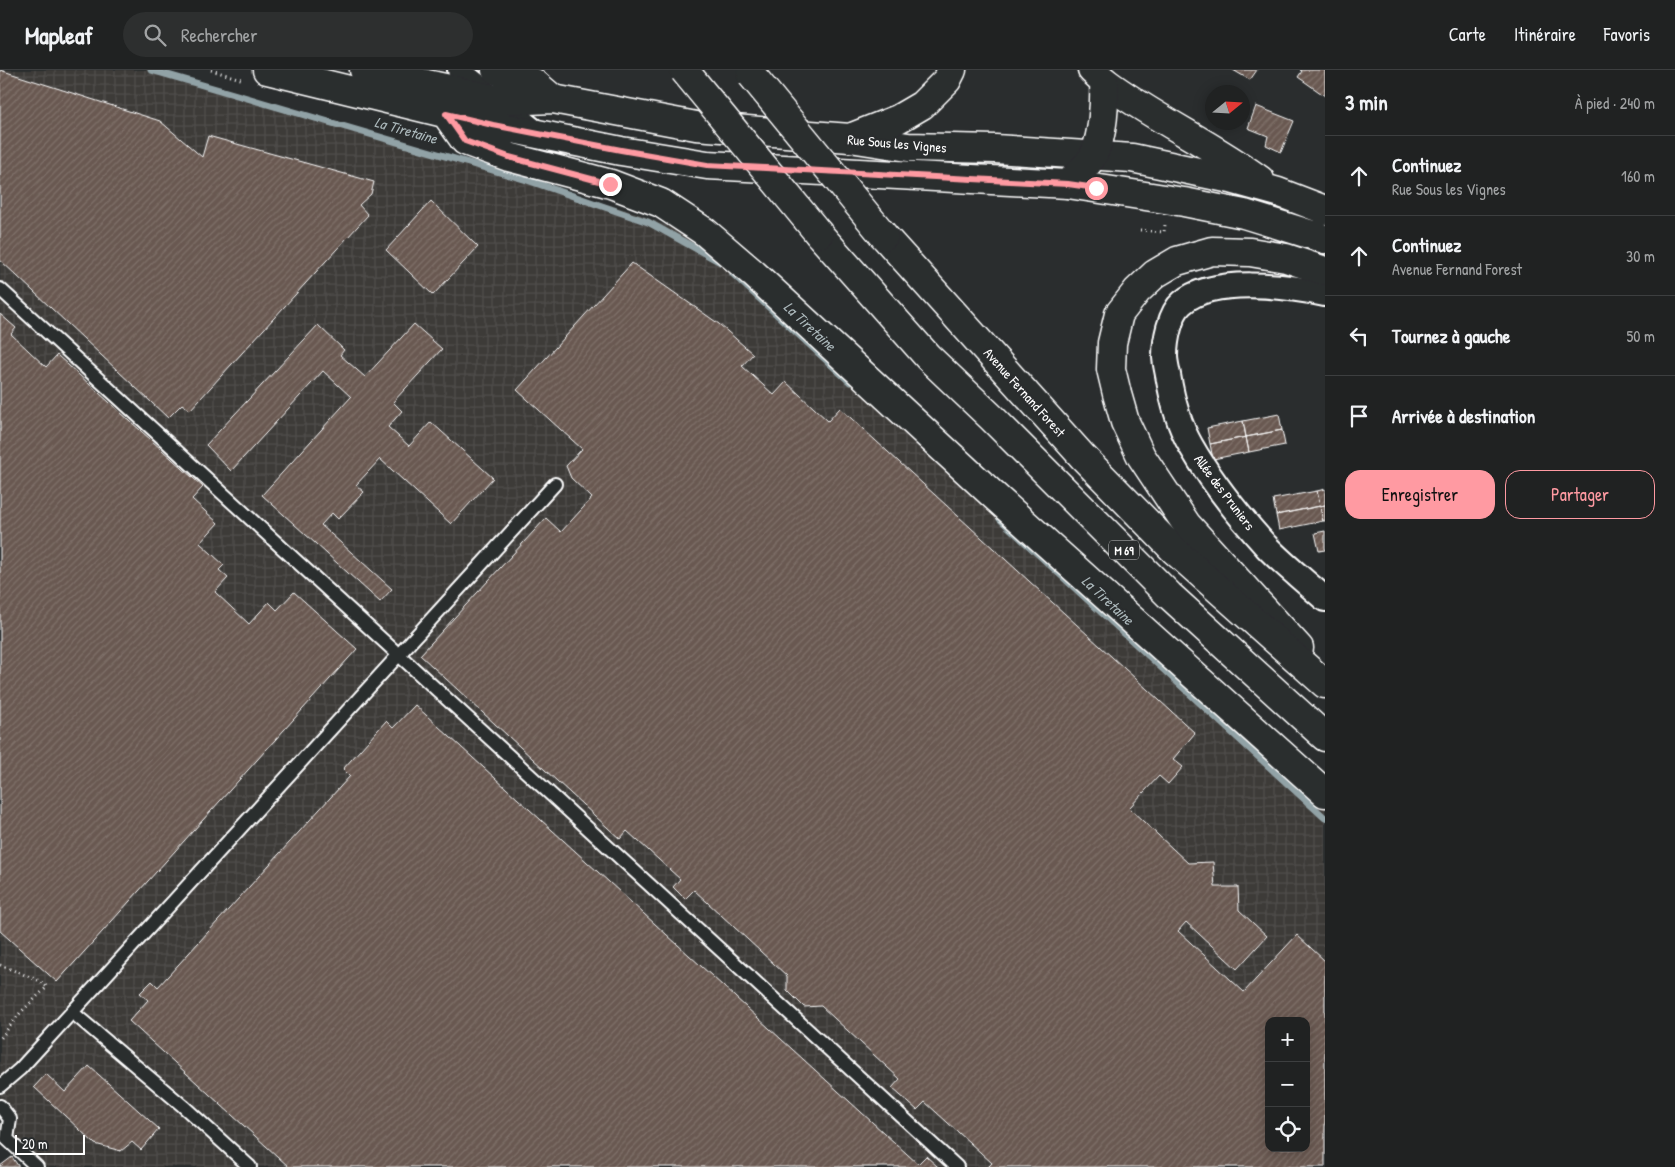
<!DOCTYPE html>
<html lang="fr">
<head>
<meta charset="utf-8">
<style>
	body { margin:0; font-family:"Patrick Hand",sans-serif; background:#2d2f2f; color:#f1f3f6 }
	.controls { position:absolute; right:15px; bottom:15px; display:grid; overflow:hidden; border-radius:10px; box-shadow:0 2px 12px #0003 }
	.controls button { width:45px; height:45px; display:grid; place-items:center; padding:0; border:0; border-bottom:1px solid #3d3f40; background:#202222; color:#f1f3f6; font:25px sans-serif }
	.compass { position:absolute; left:1205px; top:15px; width:45px; height:45px; border-radius:50%; background:#202222; box-shadow:0 2px 12px #0003; rotate:72deg }
	.scale { position:absolute; left:15px; bottom:12px; width:70px; box-sizing:border-box; padding-left:5px; border:2px solid #fff; border-top:0; font-size:14px; line-height:18px; white-space:nowrap; color:#fff; -webkit-text-stroke:4px #2a2d2e; paint-order:stroke }
	.stop { position:absolute; width:15px; height:15px; margin:-11px; border:4px solid #ff9aa2; border-radius:50%; background:#fff }
	.stop.end { background:#ff9aa2; border-color:#fff; box-shadow:0 1px 5px #0008 }
	.list { margin:0; padding:0; list-style:none }
	h2 { display:flex; justify-content:space-between; align-items:center; height:65px; margin:0; padding:0 20px; font-size:21px }
	h2 small { font-size:16px; font-weight:400; color:#a2a4a5 }
	.list li { display:grid; grid-template-columns:32px 1fr auto; gap:15px; align-items:center; box-sizing:border-box; height:80px; padding:0 20px; border-top:1px solid #3d3f40 }
	.list b { display:block; font-size:19px; white-space:nowrap }
	.list p { margin:0; font-size:16px; white-space:nowrap; color:#a2a4a5 }
	.list em { font-size:16px; font-style:normal; color:#a2a4a5 }
	.actions { display:flex; gap:10px; padding:15px 20px }
	.actions a { flex:1; padding:11px 0; border:1px solid #ff9aa2; border-radius:15px; text-align:center; font-size:18px; color:#ff9aa2 }
	.actions .main { background:#ff9aa2; color:#111 }
	.icon { flex:none; width:28px; height:28px; fill:none; stroke:currentColor; stroke-width:2; stroke-linecap:round; stroke-linejoin:round }
	.map { position:relative; flex:none; width:1325px; height:1097px; overflow:hidden }
	header { display:flex; align-items:center; gap:30px; box-sizing:border-box; height:70px; padding:0 25px; background:#202222; border-bottom:1px solid #3d3f40 }
	header strong { font-size:24px }
	nav { display:flex; gap:28px; margin-inline-start:auto; font-size:18px }
	.search { width:350px; height:45px; background:#2d2f2f; display:flex; align-items:center; gap:12px; box-sizing:border-box; padding:0 18px; border-radius:28px; color:#a2a4a5; font-size:19px }
	main { display:flex }
	aside { flex:1; background:#202222 }
	.map>svg:first-child { display:block }
	.industrial { fill:url(#industrial-grid); fill-rule:evenodd }
	.lines { fill:none; stroke-linecap:round; stroke-linejoin:round }
	.stream { stroke:#91a2a6; stroke-width:7 }
	.building { fill:url(#building-hatch); stroke:#fff; fill-rule:evenodd }
	.lane-casing { stroke:#fff; stroke-width:16 }
	.street-casing { stroke:#fff; stroke-width:28 }
	.secondary-casing { stroke:#fff; stroke-width:31 }
	.primary-casing { stroke:#fff; stroke-width:31 }
	.path { stroke:#fff; stroke-width:3; stroke-dasharray:1 4; stroke-linecap:butt }
	.lane { stroke:#2a2d2e; stroke-width:12 }
	.street { stroke:#2a2d2e; stroke-width:24 }
	.secondary { stroke:#2a2d2e; stroke-width:28 }
	.primary { stroke:#2a2d2e; stroke-width:28 }
	.primary-bridge-casing { stroke:#fff; stroke-width:31; stroke-linecap:butt }
	.primary-bridge { stroke:#2a2d2e; stroke-width:28 }
	.route { stroke:#ff9aa2; stroke-width:6 }
	.labels { text-anchor:middle; dominant-baseline:central; stroke-width:4.5; stroke-linejoin:round; paint-order:stroke }
	.shield { fill:#2a2d2e; stroke:#bfc0c0; stroke-width:1 }
	.shield-label { font-size:12px; font-weight:bold; fill:#fff }
	.street-label { font-size:14px; fill:#fff; stroke:#2a2d2e }
	.water-label { font-size:15px; font-style:italic; fill:#acb9bc; stroke:#2a2d2e }
</style>
</head>
<body>
<header>
<strong>Mapleaf</strong>
<div class="search"><svg class="icon" aria-label="search" viewBox="0 0 24 24"><circle cx="10" cy="10" r="6"/><path d="M15 15l6 6"/></svg>Rechercher</div>
<nav><a>Carte</a><a>Itinéraire</a><a>Favoris</a></nav>
</header>
<main>
<div class="map">
<svg width="1325" height="1097" viewBox="0 0 1325 1097">
	<defs>
		<pattern id="industrial-grid" width="8" height="8" patternUnits="userSpaceOnUse" patternTransform="scale(1.25)"><rect width="8" height="8" fill="#3d3a38"/><path d="M0 4h8M4 0v8" fill="none" stroke="#504e4c"/></pattern>
		<pattern id="building-hatch" width="6" height="6" patternUnits="userSpaceOnUse" patternTransform="scale(1.25)"><rect width="6" height="6" fill="#695951"/><path d="M-1 1l2-2M0 6l6-6M5 7l2-2" fill="none" stroke="#80726b"/></pattern>
	</defs>
	<rect width="100%" height="100%" fill="#2a2d2e"/>
	<filter id="ink" filterUnits="userSpaceOnUse"><feTurbulence type="fractalNoise" baseFrequency=".02" numOctaves="2"/><feDisplacementMap in="SourceGraphic" scale="10" xChannelSelector="R" yChannelSelector="G"/><feConvolveMatrix kernelMatrix="1 2 1 2 8 2 1 2 1" color-interpolation-filters="sRGB"/></filter>
	<g filter="url(#ink)">
		<path class="industrial" d="M 0,0 L 158,0 L 637,143 L 676,160 L 711,181 L 1325,736 L 1325,1097 L 47,1097 L 18,1070 L 0,1040 ZM 1269,951 L 1306,951 L 1306,1078 L 1269,1078 Z"/>
		<g class="lines">
			<path class="stream" d="M 151,0 L 527,110 L 648,152 L 722,193
				M 733,204 L 850,312
				M 1000,449 L 1325,748"/>
		</g>
		<path class="building" d="M 0,0 L 160,51 L 202,87 L 208,66 L 374,112 L 371,124 L 359,135 L 368,145 L 190,340 L 182,334 L 168,348 L 0,190 Z
			M 1233,0 L 1257,0 L 1250,10 Z
			M 1300,0 L 1325,0 L 1325,26 L 1298,7 L 1302,1 Z
			M 1256,36 L 1294,51 L 1281,82 L 1266,75 L 1268,66 L 1248,58 Z
			M 431,131 L 478,177 L 433,225 L 386,180 Z
			M 632,193 L 719,254 L 753,284 L 742,296 L 774,325 L 786,312 L 828,351 L 840,338 L 1195,663 L 1173,689 L 1183,697 L 1168,714 L 1159,706 L 1129,738 L 1188,793 L 1213,792 L 1215,817 L 1238,817 L 1239,840 L 1267,866 L 1237,899 L 1186,852 L 1178,861 L 1244,922 L 1297,865 L 1325,891 L 1325,1097 L 988,1097 L 992,1093 L 925,1032 L 917,1040 L 892,1018 L 900,1009 L 821,936 L 804,937 L 787,920 L 787,906 L 694,820 L 685,829 L 673,817 L 680,809 L 627,761 L 620,769 L 420,585 L 546,448 L 561,462 L 592,428 L 571,408 L 566,396 L 582,379 L 517,320 ZM 1269,951 L 1306,951 L 1306,1078 L 1269,1078 Z
			M 0,244 L 16,258 L 11,264 L 46,297 L 57,285 L 203,417 L 192,429 L 218,453 L 200,473 L 224,495 L 219,500 L 228,508 L 215,522 L 249,554 L 269,532 L 277,540 L 294,522 L 357,579 L 57,912 L 0,861 Z
			M 414,254 L 442,279 L 393,332 L 402,341 L 388,357 L 409,376 L 431,352 L 493,408 L 451,454 L 380,389 L 356,415 L 364,422 L 338,449 L 332,443 L 321,455 L 392,519 L 380,532 L 262,425 L 351,327 L 323,301 L 231,401 L 206,375 L 318,255 L 344,280 L 340,285 L 365,307 Z
			M 1279,344 L 1282,360 L 1246,367 L 1243,351 Z
			M 1243,351 L 1246,367 L 1210,374 L 1207,358 Z
			M 1282,360 L 1285,375 L 1249,382 L 1246,367 Z
			M 1246,367 L 1249,382 L 1213,389 L 1210,374 Z
			M 1325,419 L 1325,435 L 1320,436 L 1317,421 Z
			M 1317,421 L 1320,436 L 1276,445 L 1273,429 Z
			M 1325,435 L 1325,451 L 1323,451 L 1320,436 Z
			M 1320,436 L 1323,451 L 1279,460 L 1276,445 Z
			M 1325,461 L 1325,480 L 1319,481 L 1315,463 Z
			M 415,635 L 918,1094 L 926,1086 L 938,1097 L 289,1097 L 129,951 L 148,930 L 140,923 L 152,911 L 158,917 L 350,706 L 343,699 L 386,651 L 393,658 Z
			M 89,996 L 159,1059 L 141,1080 L 132,1072 L 121,1081 L 95,1074 L 34,1017 L 46,1004 L 65,1022 Z
			M 12,1087 L 19,1097 L 0,1097 L 0,1096 Z"/>
		<g class="lines">
			<g class="lane-casing">
				<path id="lane" d="M 0,219 L 957,1097
					M 72,942 L 183,1036 L 250,1097
					M 0,1016 L 20,999 L 555,414
					M 0,1036 L 10,1049 L 7,1069 L 37,1097"/>
			</g>
			<g class="street-casing">
				<path id="street" d="M 460,0 L 466,7 L 537,64
					M 1325,224 C 1288,216 1212,206 1182,233 C 1170,243 1165,271 1165,286 C 1165,292 1167,299 1168,305 C 1172,329 1178,354 1191,376 C 1211,411 1239,446 1266,476 C 1284,495 1306,512 1325,529"/>
			</g>
			<g class="secondary-casing">
				<path id="secondary" d="M 1104,11 C 1153,48 1210,73 1260,110
					M 850,68 L 908,77 L 995,79 L 1132,88 L 1231,109 L 1278,122 L 1325,140
					M 1068,114 L 1184,132 L 1244,144 L 1325,169
					M 1299,578 L 1187,455 L 1141,386 L 1125,352 L 1117,324 L 1111,299 L 1112,273 L 1119,244 L 1137,221 L 1155,204 L 1177,191 L 1212,181 L 1250,182 L 1286,188 L 1325,201"/>
			</g>
			<g class="primary-casing">
				<path id="primary" d="M 267,0 L 493,55 L 621,81 L 707,95 L 1068,114 C 1076,105 1088,96 1094,84 C 1103,66 1105,31 1104,11 L 1092,0
					M 364,0 L 494,29 L 528,30 L 553,29 L 696,56 L 850,68 L 898,49 L 922,35 L 947,10 L 952,0
					M 496,0 L 512,7 L 533,12 L 553,29
					M 446,44 L 465,71 L 509,87 L 611,114 L 661,133 L 705,162 L 754,204 L 991,423 L 1325,723
					M 819,164 L 928,287 L 991,347 L 1169,525 L 1325,667
					M 884,166 L 1083,387 L 1174,480 L 1325,614"/>
			</g>
			<path class="path" d="M 211,0 L 244,10
				M 1140,160 L 1164,162 L 1165,155
				M 0,895 L 40,911 L 47,917 L 20,943 L 0,969"/>
			<use href="#lane" class="lane"/>
			<use href="#street" class="street"/>
			<use href="#secondary" class="secondary"/>
			<use href="#primary" class="primary"/>
			<g class="primary-bridge-casing">
				<path id="primary-bridge" d="M 684,0 L 819,164
					M 751,4 L 884,166"/>
			</g>
			<use href="#primary-bridge" class="primary-bridge"/>
		</g>
	</g>
	<g class="lines" filter="url(#ink)">
		<path class="route" d="M 610,114 L 509,87 L 465,71 L 446,44 L 493,55 L 621,80 L 707,95 L 1068,114 L 1096,118"/>
	</g>
	<g class="labels">
		<rect class="shield" x="1109" y="470.5" width="30" height="19" rx="4"/>
		<g class="shield-label">
			<text x="1124" y="480">M 69</text>
		</g>
		<g class="street-label">
			<text transform="translate(897 73) rotate(5)">Rue Sous les Vignes</text>
			<text transform="translate(1025 322) rotate(48)">Avenue Fernand Forest</text>
			<text transform="translate(1225 422) rotate(53)">Allée des Pruniers</text>
		</g>
		<g class="water-label">
			<text transform="translate(406 60) rotate(16)">La Tiretaine</text>
			<text transform="translate(810 256) rotate(43)">La Tiretaine</text>
			<text transform="translate(1108 530) rotate(43)">La Tiretaine</text>
		</g>
	</g>
</svg>
<div class="controls">
<button>+</button>
<button>−</button>
<button><svg class="icon" aria-label="locate" viewBox="0 0 24 24"><circle cx="12" cy="12" r="6"/><path d="M12 2v4M12 18v4M2 12h4M18 12h4"/></svg></button>
</div>
<svg class="compass" viewBox="-18 -18 36 36"><path d="M0-13l5 13h-10z" fill="#e53935"/><path d="M0 13l5-13h-10z" fill="#a2a4a5"/></svg>
<div class="scale">20 m</div>
<div class="stop" style="left:1096px;top:118px"></div>
<div class="stop end" style="left:610px;top:114px"></div>
</div>
<aside>
<h2>3 min<small>À pied · 240 m</small></h2>
<ul class="list">
<li><svg class="icon" aria-label="ahead" viewBox="0 0 24 24"><path d="M12 20V5M6 11l6-6 6 6"/></svg><div><b>Continuez</b><p>Rue Sous les Vignes</p></div><em>160 m</em></li>
<li><svg class="icon" aria-label="ahead" viewBox="0 0 24 24"><path d="M12 20V5M6 11l6-6 6 6"/></svg><div><b>Continuez</b><p>Avenue Fernand Forest</p></div><em>30 m</em></li>
<li><svg class="icon" aria-label="left" viewBox="0 0 24 24"><path d="M17 20v-9H6M10 6l-5 5 5 5"/></svg><div><b>Tournez à gauche</b></div><em>50 m</em></li>
<li><svg class="icon" aria-label="arrive" viewBox="0 0 24 24"><path d="M6 21V4h12l-3 4 3 4H6"/></svg><div><b>Arrivée à destination</b></div></li>
</ul>
<div class="actions"><a class="main">Enregistrer</a><a>Partager</a></div>
</aside>
</main>
</body>
</html>
